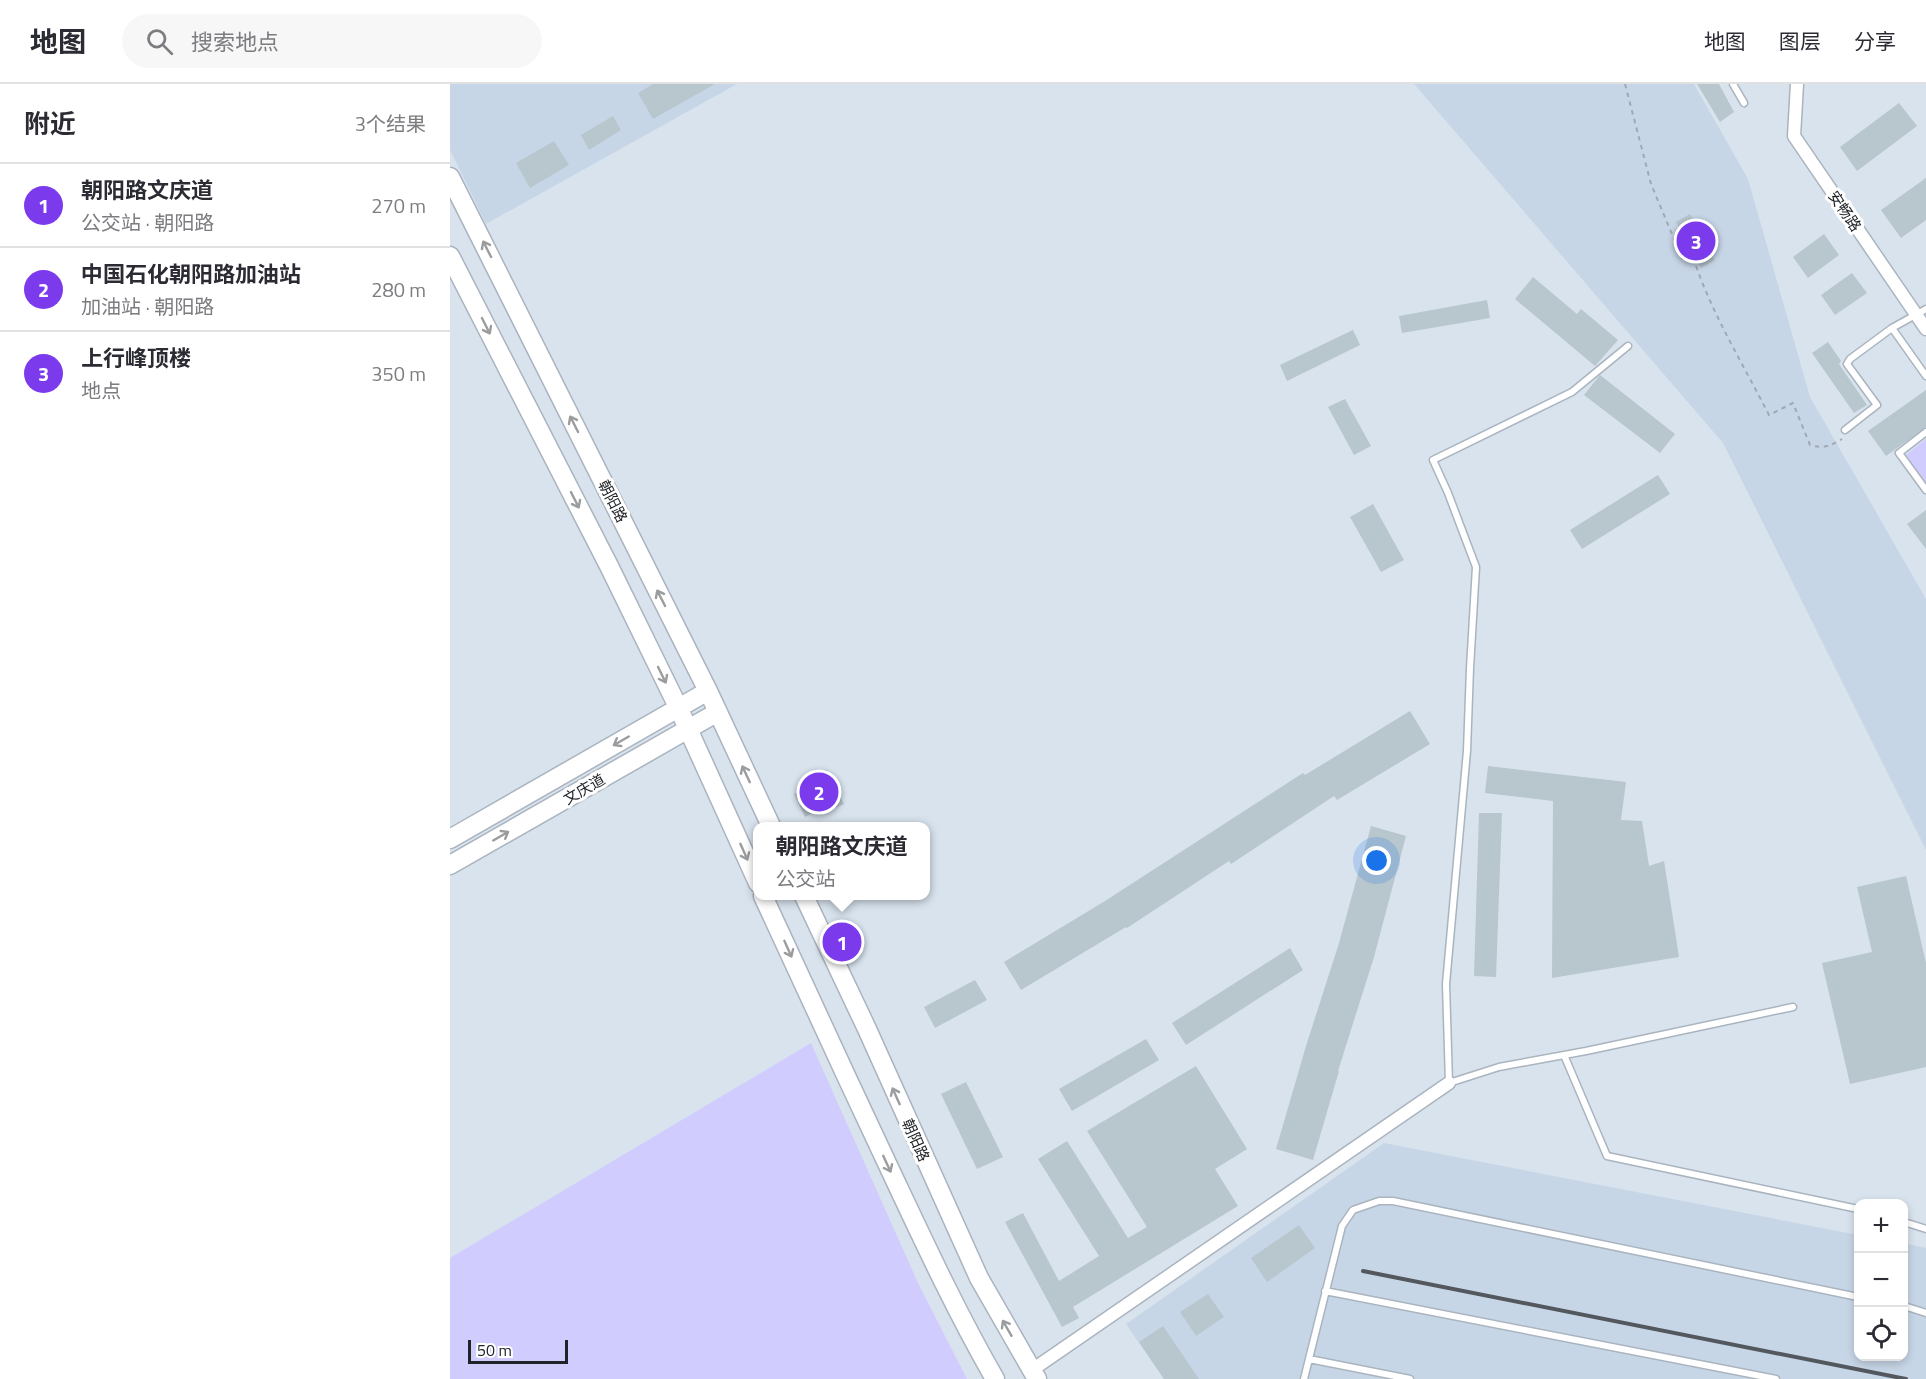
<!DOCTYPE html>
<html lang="zh">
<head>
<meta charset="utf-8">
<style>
	body { margin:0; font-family:"Titillium Web","Noto Sans SC",sans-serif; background:#f7f7f7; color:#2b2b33 }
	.controls { position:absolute; right:18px; bottom:18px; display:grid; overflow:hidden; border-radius:12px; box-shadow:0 3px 9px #0003 }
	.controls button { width:54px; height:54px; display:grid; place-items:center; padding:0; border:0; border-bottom:2px solid #e1e1e2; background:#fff; color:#2b2b33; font:30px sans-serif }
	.scale { position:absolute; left:18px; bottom:15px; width:100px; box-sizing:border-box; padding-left:6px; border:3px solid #202428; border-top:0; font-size:16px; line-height:21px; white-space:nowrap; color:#202428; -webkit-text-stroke:4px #fff; paint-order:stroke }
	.you { position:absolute; left:927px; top:777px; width:21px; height:21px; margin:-15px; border:4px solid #fff; border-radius:50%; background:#1a73e8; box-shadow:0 0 0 9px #1a73e833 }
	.badge { display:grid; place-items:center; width:39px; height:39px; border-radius:50%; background:#7c3aed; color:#fff; font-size:20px; font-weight:700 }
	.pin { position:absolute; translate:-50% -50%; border:3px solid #fff; box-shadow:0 2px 6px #0006 }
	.popup { position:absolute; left:303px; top:738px; width:177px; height:78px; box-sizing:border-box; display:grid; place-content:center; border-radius:12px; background:#fff; filter:drop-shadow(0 2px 4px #0005); font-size:20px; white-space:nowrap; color:#7c7c81 }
	.popup b { font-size:22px; color:#2b2b33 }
	.popup::after { content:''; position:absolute; left:50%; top:100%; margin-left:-12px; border:12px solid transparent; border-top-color:#fff }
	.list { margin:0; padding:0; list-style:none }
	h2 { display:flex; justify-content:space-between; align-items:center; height:78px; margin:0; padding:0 24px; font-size:26px }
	h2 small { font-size:20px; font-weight:400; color:#7c7c81 }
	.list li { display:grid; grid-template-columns:39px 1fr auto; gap:18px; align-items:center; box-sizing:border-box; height:84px; padding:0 24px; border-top:2px solid #e1e1e2 }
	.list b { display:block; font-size:22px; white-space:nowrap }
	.list p { margin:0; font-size:20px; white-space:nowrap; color:#7c7c81 }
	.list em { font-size:20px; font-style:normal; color:#7c7c81 }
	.icon { flex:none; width:33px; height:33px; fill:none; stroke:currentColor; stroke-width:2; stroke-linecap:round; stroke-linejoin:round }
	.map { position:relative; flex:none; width:1476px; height:1295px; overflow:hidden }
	header { display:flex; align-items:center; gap:36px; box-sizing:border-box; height:84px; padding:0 30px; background:#fff; border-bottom:2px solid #e1e1e2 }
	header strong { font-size:28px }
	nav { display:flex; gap:33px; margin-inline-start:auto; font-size:21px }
	.search { width:420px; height:54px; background:#f7f7f7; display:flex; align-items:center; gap:15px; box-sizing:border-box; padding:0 21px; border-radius:33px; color:#7c7c81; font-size:22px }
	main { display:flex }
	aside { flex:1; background:#fff }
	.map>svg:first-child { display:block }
	.built { fill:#c7d6e7 }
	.green { fill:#d0cdfe }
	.building { fill:#b8c6ce }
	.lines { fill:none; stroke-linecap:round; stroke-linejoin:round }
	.lane-casing { stroke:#aab4bf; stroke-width:9 }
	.street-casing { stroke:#aab4bf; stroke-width:15 }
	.secondary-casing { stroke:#aab4bf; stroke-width:21 }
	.path { stroke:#a0a9b2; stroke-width:2; stroke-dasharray:4.5 4.5; stroke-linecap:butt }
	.lane { stroke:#fff; stroke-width:6 }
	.street { stroke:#fff; stroke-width:12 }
	.secondary { stroke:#fff; stroke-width:18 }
	.rail { stroke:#53585e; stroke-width:4 }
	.oneway { stroke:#9b9c9e }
	.labels { text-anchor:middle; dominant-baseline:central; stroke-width:6; stroke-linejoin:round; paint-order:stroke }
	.street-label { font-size:15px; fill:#202428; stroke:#fff }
</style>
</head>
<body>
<header>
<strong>地图</strong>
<div class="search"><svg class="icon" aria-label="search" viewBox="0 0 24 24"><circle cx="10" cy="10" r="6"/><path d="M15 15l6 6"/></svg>搜索地点</div>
<nav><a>地图</a><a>图层</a><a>分享</a></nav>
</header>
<main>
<aside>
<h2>附近<small>3个结果</small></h2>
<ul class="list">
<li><span class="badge">1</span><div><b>朝阳路文庆道</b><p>公交站 · 朝阳路</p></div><em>270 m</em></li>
<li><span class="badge">2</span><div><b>中国石化朝阳路加油站</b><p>加油站 · 朝阳路</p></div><em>280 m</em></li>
<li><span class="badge">3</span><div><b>上行峰顶楼</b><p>地点</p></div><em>350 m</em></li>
</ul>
</aside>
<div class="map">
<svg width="1476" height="1295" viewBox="0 0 1476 1295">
	<rect width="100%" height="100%" fill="#d8e3ee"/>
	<path class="built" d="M 0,0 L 287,0 L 36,140 L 0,66 Z
		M 964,0 L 1244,0 L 1298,95 L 1360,313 L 1476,515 L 1476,766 L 1273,359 Z
		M 934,1059 L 1408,1151 L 1408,1272 L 1454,1272 L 1454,1159 L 1476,1164 L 1476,1295 L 714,1295 L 676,1240 Z"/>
	<path class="green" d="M 1476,355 L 1476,401 L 1456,371 Z
		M 361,959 L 468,1199 L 517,1295 L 0,1295 L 0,1174 Z"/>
	<path class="building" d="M 203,0 L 265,0 L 203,35 L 188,9 Z
		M 1247,0 L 1269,0 L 1284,28 L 1270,38 Z
		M 1449,19 L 1467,42 L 1407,87 L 1390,63 Z
		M 163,32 L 171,46 L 139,66 L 131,51 Z
		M 104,57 L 119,81 L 80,104 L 66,79 Z
		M 1476,94 L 1476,136 L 1451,154 L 1431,126 Z
		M 1240,130 L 1265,176 L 1251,184 L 1226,138 Z
		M 1374,150 L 1389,171 L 1358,194 L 1343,173 Z
		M 1402,189 L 1417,209 L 1385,231 L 1371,211 Z
		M 1083,193 L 1127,230 L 1131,225 L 1168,256 L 1145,282 L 1065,215 Z
		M 1037,216 L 1040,234 L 952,249 L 949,232 Z
		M 903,246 L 910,261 L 837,297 L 830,281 Z
		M 1378,258 L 1391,277 L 1389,280 L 1417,321 L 1404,329 L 1362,269 Z
		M 1150,291 L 1225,350 L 1210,369 L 1134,311 Z
		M 1476,306 L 1476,343 L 1436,372 L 1418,347 Z
		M 895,315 L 921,362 L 904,371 L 878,323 Z
		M 1208,391 L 1220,410 L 1132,465 L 1120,446 Z
		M 923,420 L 954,476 L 931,488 L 900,433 Z
		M 1476,426 L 1476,465 L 1457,440 Z
		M 960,627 L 980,660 L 887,716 L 884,712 L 781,780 L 779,777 L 677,844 L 676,843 L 571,906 L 554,878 L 655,817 L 853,689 L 855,691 Z
		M 1038,682 L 1176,698 L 1171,736 L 1192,737 L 1199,782 L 1214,777 L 1229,873 L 1102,894 L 1103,717 L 1035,709 Z
		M 377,686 L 394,720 L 385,724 L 382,719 L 355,733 L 344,710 L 369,697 L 366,691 Z
		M 1029,729 L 1052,729 L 1046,893 L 1024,892 Z
		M 921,742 L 956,752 L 924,873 L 888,987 L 889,987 L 863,1076 L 826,1065 L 856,962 L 889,859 Z
		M 1456,792 L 1476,879 L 1476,983 L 1400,1000 L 1372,879 L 1422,868 L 1407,803 Z
		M 840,864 L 853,886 L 736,961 L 722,939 Z
		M 525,896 L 537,916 L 485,944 L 474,923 Z
		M 696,955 L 709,976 L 622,1027 L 609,1005 Z
		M 746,982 L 797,1065 L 765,1085 L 788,1122 L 623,1223 L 629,1234 L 612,1243 L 555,1138 L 573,1129 L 609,1197 L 649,1172 L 588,1075 L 617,1057 L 678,1154 L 697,1143 L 637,1047 Z
		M 516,998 L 553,1073 L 527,1085 L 491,1010 Z
		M 849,1141 L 865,1164 L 817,1198 L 801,1174 Z
		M 758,1210 L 774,1233 L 746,1252 L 730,1228 Z
		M 713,1242 L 749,1295 L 714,1295 L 689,1258 Z"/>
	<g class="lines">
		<g class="lane-casing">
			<path id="lane" d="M 1283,0 L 1294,19
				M 1442,244 L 1476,292
				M 1178,262 L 1122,308 L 983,376 L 998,409 L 1026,483 L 1020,584 L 1017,667 L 996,900 L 999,999 L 1049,983 L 1136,967 L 1343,923
				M 1395,346 L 1427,321 L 1397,280 L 1400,275 L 1442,244 L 1476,225
				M 1476,348 L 1449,369 L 1476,406
				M 1114,971 L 1157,1072 L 1408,1125
				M 1454,1138 L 1476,1145
				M 875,1207 L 1326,1295
				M 1454,1222 L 1476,1229
				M 859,1275 L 960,1295
				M 854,1295 L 892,1142 L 903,1126 L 929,1117 L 943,1117 L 1408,1213"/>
		</g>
		<g class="street-casing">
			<path id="street" d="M 1347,0 L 1344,52 L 1476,245
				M 582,1286 L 999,999"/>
		</g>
		<g class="secondary-casing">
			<path id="secondary" d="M 0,93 L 258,607 L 321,742
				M 0,172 L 159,482 L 229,625 L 308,799
				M 0,755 L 258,607
				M 0,781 L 268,628
				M 313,812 C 356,905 399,999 443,1092 C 475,1160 507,1229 545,1295
				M 354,812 L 417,945 L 529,1194 L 587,1295"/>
		</g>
		<path class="path" d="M 1175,0 L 1201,100 L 1232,174 L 1242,170 C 1260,227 1292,278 1319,331 L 1343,319 L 1360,361 C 1374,365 1380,362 1392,355"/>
		<use href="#lane" class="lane"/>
		<use href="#street" class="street"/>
		<use href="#secondary" class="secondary"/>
		<path class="rail" d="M 913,1187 L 1456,1295"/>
	</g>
	<defs><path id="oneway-shaft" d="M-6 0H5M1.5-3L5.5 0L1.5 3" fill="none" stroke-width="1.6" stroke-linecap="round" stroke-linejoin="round" transform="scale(1.5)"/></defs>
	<g class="oneway">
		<use href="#oneway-shaft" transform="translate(37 165) rotate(-117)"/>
		<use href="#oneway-shaft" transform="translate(36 242) rotate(63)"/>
		<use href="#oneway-shaft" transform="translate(124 340) rotate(-117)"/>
		<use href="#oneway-shaft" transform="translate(125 416) rotate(63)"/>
		<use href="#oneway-shaft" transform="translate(211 514) rotate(-117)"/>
		<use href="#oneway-shaft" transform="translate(212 591) rotate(64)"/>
		<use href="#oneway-shaft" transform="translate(171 657) rotate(150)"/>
		<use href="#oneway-shaft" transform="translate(296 690) rotate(-115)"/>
		<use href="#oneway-shaft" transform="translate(51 752) rotate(-30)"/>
		<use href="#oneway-shaft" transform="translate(294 768) rotate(66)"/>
		<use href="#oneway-shaft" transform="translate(338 865) rotate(66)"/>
		<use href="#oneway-shaft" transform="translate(446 1012) rotate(-114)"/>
		<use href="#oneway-shaft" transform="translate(437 1080) rotate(65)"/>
		<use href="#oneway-shaft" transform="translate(557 1244) rotate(-120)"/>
	</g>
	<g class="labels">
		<g class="street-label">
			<text transform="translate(1395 127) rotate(56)">安畅路</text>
			<text transform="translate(163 417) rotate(63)">朝阳路</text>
			<text transform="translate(134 705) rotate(-30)">文庆道</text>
			<text transform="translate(466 1056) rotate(66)">朝阳路</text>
		</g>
	</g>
</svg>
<div class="controls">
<button>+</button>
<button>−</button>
<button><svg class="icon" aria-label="locate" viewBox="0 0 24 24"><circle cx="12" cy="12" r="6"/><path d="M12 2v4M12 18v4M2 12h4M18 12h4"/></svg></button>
</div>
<div class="scale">50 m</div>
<div class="you"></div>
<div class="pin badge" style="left:392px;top:858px">1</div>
<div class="popup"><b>朝阳路文庆道</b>公交站</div>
<div class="pin badge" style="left:369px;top:708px">2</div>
<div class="pin badge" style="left:1246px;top:157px">3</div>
</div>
</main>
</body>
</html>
